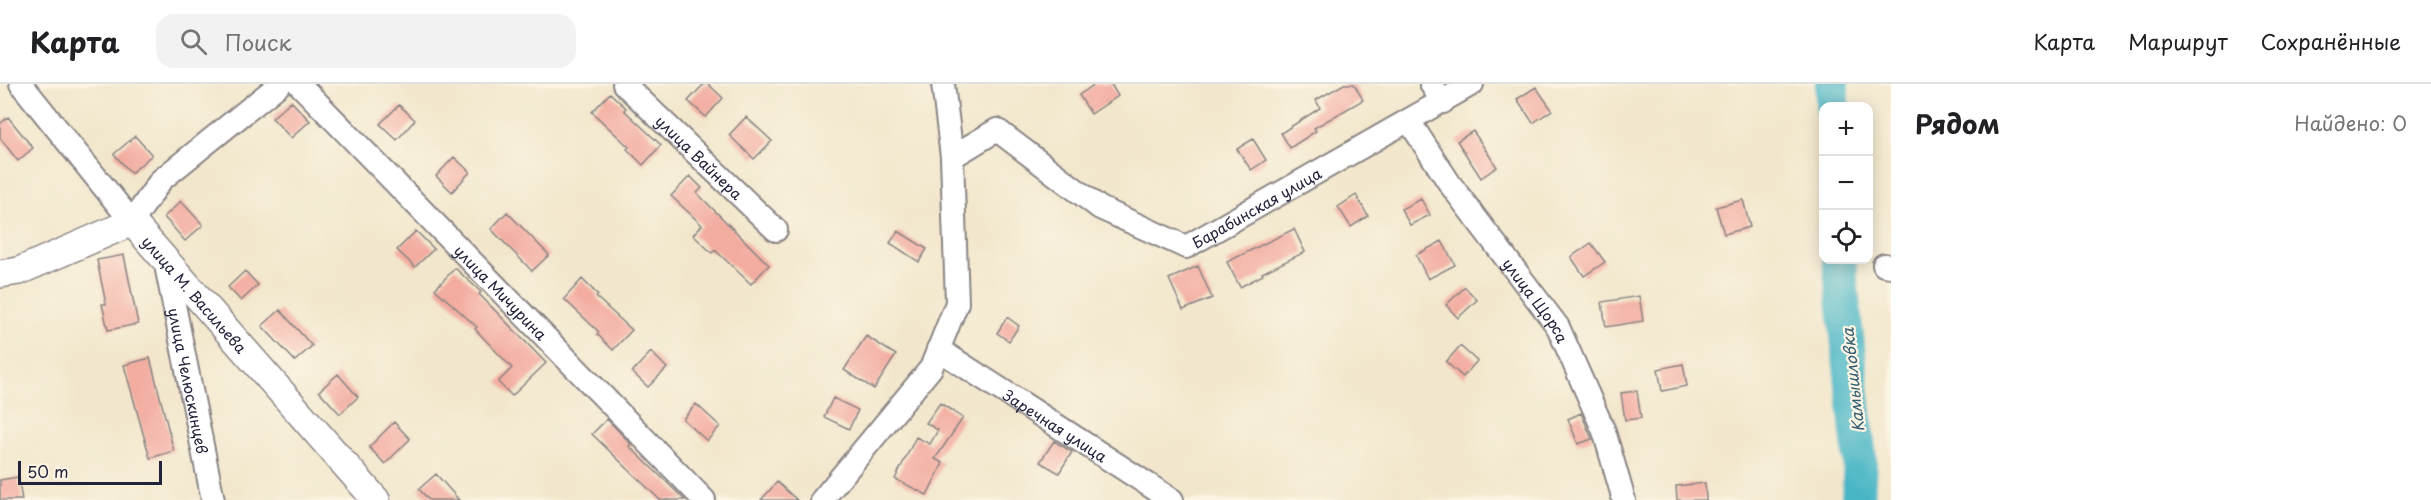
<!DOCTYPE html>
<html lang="ru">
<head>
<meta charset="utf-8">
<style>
	body { margin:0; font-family:"Playpen Sans",sans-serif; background:#f2f2f2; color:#202124 }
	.controls { position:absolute; right:18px; top:18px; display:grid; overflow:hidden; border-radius:12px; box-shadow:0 3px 15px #0003 }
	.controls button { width:54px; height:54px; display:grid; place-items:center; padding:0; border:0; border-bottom:2px solid #e0e0e0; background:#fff; color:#202124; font:30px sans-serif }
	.scale { position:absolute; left:18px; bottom:15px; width:144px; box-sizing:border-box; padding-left:6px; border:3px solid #22223b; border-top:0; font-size:16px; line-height:21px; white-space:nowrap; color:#22223b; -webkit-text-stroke:4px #fcf5e5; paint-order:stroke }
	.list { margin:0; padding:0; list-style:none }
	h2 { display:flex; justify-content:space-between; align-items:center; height:78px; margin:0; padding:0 24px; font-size:26px }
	h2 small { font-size:20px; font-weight:400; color:#757577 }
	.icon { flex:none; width:33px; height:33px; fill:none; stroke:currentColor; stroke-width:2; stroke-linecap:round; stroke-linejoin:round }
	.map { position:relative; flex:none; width:1891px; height:416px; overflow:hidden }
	header { display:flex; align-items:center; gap:36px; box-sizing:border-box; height:84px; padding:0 30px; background:#fff; border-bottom:2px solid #e0e0e0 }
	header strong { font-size:28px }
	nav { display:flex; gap:33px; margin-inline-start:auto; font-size:21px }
	.search { width:420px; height:54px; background:#f2f2f2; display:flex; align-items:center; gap:15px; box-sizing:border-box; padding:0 21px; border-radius:18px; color:#757577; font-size:22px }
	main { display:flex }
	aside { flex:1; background:#fff }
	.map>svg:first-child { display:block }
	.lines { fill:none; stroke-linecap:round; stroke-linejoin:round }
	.river { stroke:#4ab6c6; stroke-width:34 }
	.building { fill:#f3aca0 }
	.minor-casing { stroke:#8a8484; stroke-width:26 }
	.tertiary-casing { stroke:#8a8484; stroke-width:30 }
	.minor { stroke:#fff; stroke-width:22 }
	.tertiary { stroke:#fff; stroke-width:27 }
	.labels { text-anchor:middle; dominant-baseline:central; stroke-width:4.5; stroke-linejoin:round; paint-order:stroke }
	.street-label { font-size:15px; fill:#22223b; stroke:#fcf5e5 }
	.water-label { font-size:16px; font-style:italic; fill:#325d73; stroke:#fcf5e5 }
</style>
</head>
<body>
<header>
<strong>Карта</strong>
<div class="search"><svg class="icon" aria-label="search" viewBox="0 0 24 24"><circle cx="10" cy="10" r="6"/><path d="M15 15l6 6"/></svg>Поиск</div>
<nav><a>Карта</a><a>Маршрут</a><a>Сохранённые</a></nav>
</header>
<main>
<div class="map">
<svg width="1891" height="416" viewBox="0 0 1891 416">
	<rect width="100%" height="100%" fill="#fcf5e5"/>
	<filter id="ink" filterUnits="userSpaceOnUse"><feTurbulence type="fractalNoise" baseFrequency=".0167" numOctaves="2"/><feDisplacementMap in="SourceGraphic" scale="12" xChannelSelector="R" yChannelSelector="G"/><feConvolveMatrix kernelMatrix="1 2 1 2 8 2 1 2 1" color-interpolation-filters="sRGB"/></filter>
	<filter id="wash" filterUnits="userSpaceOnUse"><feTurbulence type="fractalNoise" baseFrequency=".008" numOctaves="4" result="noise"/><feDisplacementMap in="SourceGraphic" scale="24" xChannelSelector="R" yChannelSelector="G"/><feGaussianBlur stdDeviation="1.35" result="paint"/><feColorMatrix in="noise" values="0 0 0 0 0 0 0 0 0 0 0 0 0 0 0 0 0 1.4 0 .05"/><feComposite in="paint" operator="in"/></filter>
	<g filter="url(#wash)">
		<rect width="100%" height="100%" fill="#f2e7cc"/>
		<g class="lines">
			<path class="river" d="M 1832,0 L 1832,22
				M 1839,176 L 1860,377 L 1858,416"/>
		</g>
		<g id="blocks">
			<path class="building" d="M 704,0 L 708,0 L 723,14 L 706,33 L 688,17 Z
				M 1095,0 L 1111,0 L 1118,12 L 1091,30 L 1079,11 Z
				M 1344,0 L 1354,0 L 1363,16 L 1314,44 L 1316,47 L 1290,64 L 1281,49 L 1320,24 L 1316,16 Z
				M 1536,3 L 1552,26 L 1533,39 L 1517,15 Z
				M 610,9 L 626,24 L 624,26 L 661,61 L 643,81 L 627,65 L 629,63 L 592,28 Z
				M 291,17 L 310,37 L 291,54 L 272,34 Z
				M 399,21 L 415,36 L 397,56 L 380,40 Z
				M 8,33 L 33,64 L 18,77 L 0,54 L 0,40 Z
				M 746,33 L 772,57 L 754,75 L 729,51 Z
				M 1473,47 L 1497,83 L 1481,94 L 1457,57 Z
				M 135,52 L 152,71 L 131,89 L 114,70 Z
				M 1253,55 L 1266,76 L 1251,86 L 1237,65 Z
				M 454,73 L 470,88 L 452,108 L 436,92 Z
				M 690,92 L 702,104 L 697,109 L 769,181 L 751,200 L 715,166 L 712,169 L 693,151 L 702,141 L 671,112 Z
				M 1356,111 L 1368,132 L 1351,143 L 1338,123 Z
				M 1421,115 L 1430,131 L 1410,141 L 1401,125 Z
				M 1743,116 L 1750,143 L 1724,150 L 1716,123 Z
				M 181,117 L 203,141 L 185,157 L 164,133 Z
				M 507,128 L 549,171 L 532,187 L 491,145 Z
				M 1294,145 L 1305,168 L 1262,189 L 1263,191 L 1240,203 L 1227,178 Z
				M 416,147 L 434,165 L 415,183 L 397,166 Z
				M 898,147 L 927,165 L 919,178 L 890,159 Z
				M 1442,157 L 1455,181 L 1428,195 L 1416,171 Z
				M 1591,159 L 1605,178 L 1584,192 L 1571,173 Z
				M 124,171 L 138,240 L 108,246 L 102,220 L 106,220 L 97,176 Z
				M 1198,182 L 1212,214 L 1183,226 L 1169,195 Z
				M 455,184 L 481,208 L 479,210 L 546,279 L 512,312 L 498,298 L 512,284 L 475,245 L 477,243 L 435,205 Z
				M 245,187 L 258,201 L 241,217 L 228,203 Z
				M 582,195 L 598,211 L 596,213 L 632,246 L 613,266 L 597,250 L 599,248 L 564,215 Z
				M 1465,203 L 1477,216 L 1458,234 L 1446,221 Z
				M 1639,212 L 1643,237 L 1606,243 L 1602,218 Z
				M 280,226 L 312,262 L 295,277 L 262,242 Z
				M 1007,233 L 1019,242 L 1009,257 L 997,249 Z
				M 866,252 L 896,271 L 874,305 L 844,286 Z
				M 1460,262 L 1477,277 L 1463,293 L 1446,278 Z
				M 651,268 L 667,284 L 648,303 L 632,288 Z
				M 150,274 L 174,367 L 150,374 L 124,281 Z
				M 1683,280 L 1687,302 L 1662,307 L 1658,285 Z
				M 338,290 L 358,313 L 340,330 L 319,307 Z
				M 1637,307 L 1641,334 L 1625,336 L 1621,309 Z
				M 833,314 L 858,326 L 849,345 L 824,333 Z
				M 940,319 L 963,334 L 935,375 L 943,379 L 927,411 L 895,395 L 916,353 L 930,360 L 938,346 L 926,339 Z
				M 696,320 L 720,342 L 707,357 L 683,335 Z
				M 1581,329 L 1592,355 L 1578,360 L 1568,335 Z
				M 607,335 L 631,360 L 629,362 L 685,416 L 660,416 L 592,350 Z
				M 394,338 L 410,355 L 385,380 L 369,363 Z
				M 1054,357 L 1072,368 L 1059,389 L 1040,378 Z
				M 436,390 L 459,416 L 429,416 L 419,405 Z
				M 18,393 L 22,416 L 0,416 L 0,396 Z
				M 777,398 L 797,416 L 761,416 Z
				M 1705,399 L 1706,416 L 1677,416 L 1676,402 Z"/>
		</g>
	</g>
	<g filter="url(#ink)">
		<use href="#blocks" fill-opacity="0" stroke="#8a8484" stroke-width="1.5"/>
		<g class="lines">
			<g class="minor-casing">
				<g id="minor">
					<path d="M 21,0 L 132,138 L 161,96 L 280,0"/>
					<path id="s1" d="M 299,0 L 704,416"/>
					<path id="s2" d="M 624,0 L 776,146"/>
					<path d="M 1431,0 L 1443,18"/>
					<path id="s3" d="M 1409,37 L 1450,100 L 1558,243 L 1604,347 L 1624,416"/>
					<path id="s4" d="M 952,73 L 997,46 L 1100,124 L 1186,163 L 1472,0"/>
					<path id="s5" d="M 165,176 L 213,416"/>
					<path d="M 1884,181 L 1891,182"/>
					<path id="s6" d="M 938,265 L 1172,416"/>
					<path d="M 822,416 L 931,284 L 957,219 L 952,73 L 943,0"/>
				</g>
			</g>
			<g class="tertiary-casing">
				<g id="tertiary">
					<path id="s7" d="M 0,190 L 19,187 L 132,138 L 376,416"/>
				</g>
			</g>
			<use href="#minor" class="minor"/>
			<use href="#tertiary" class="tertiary"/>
		</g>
	</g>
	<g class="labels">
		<g class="street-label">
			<text stroke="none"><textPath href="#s2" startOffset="105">улица Вайнера</textPath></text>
			<text stroke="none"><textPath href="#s4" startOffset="357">Барабинская улица</textPath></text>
			<text stroke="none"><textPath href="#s1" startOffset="290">улица Мичурина</textPath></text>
			<text stroke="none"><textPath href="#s7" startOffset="238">улица М. Васильева</textPath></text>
			<text stroke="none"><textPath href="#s3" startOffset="220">улица Щорса</textPath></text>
			<text stroke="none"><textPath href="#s5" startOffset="123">улица Челюскинцев</textPath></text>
			<text stroke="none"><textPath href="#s6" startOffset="140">Заречная улица</textPath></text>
		</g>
		<g class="water-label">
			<text transform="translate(1852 296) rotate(-96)">Камышловка</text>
		</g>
	</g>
</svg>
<div class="controls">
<button>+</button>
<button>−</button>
<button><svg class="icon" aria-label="locate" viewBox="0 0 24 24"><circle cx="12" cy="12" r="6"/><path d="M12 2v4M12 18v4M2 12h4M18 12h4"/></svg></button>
</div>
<div class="scale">50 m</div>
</div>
<aside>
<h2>Рядом<small>Найдено: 0</small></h2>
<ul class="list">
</ul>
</aside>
</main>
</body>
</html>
